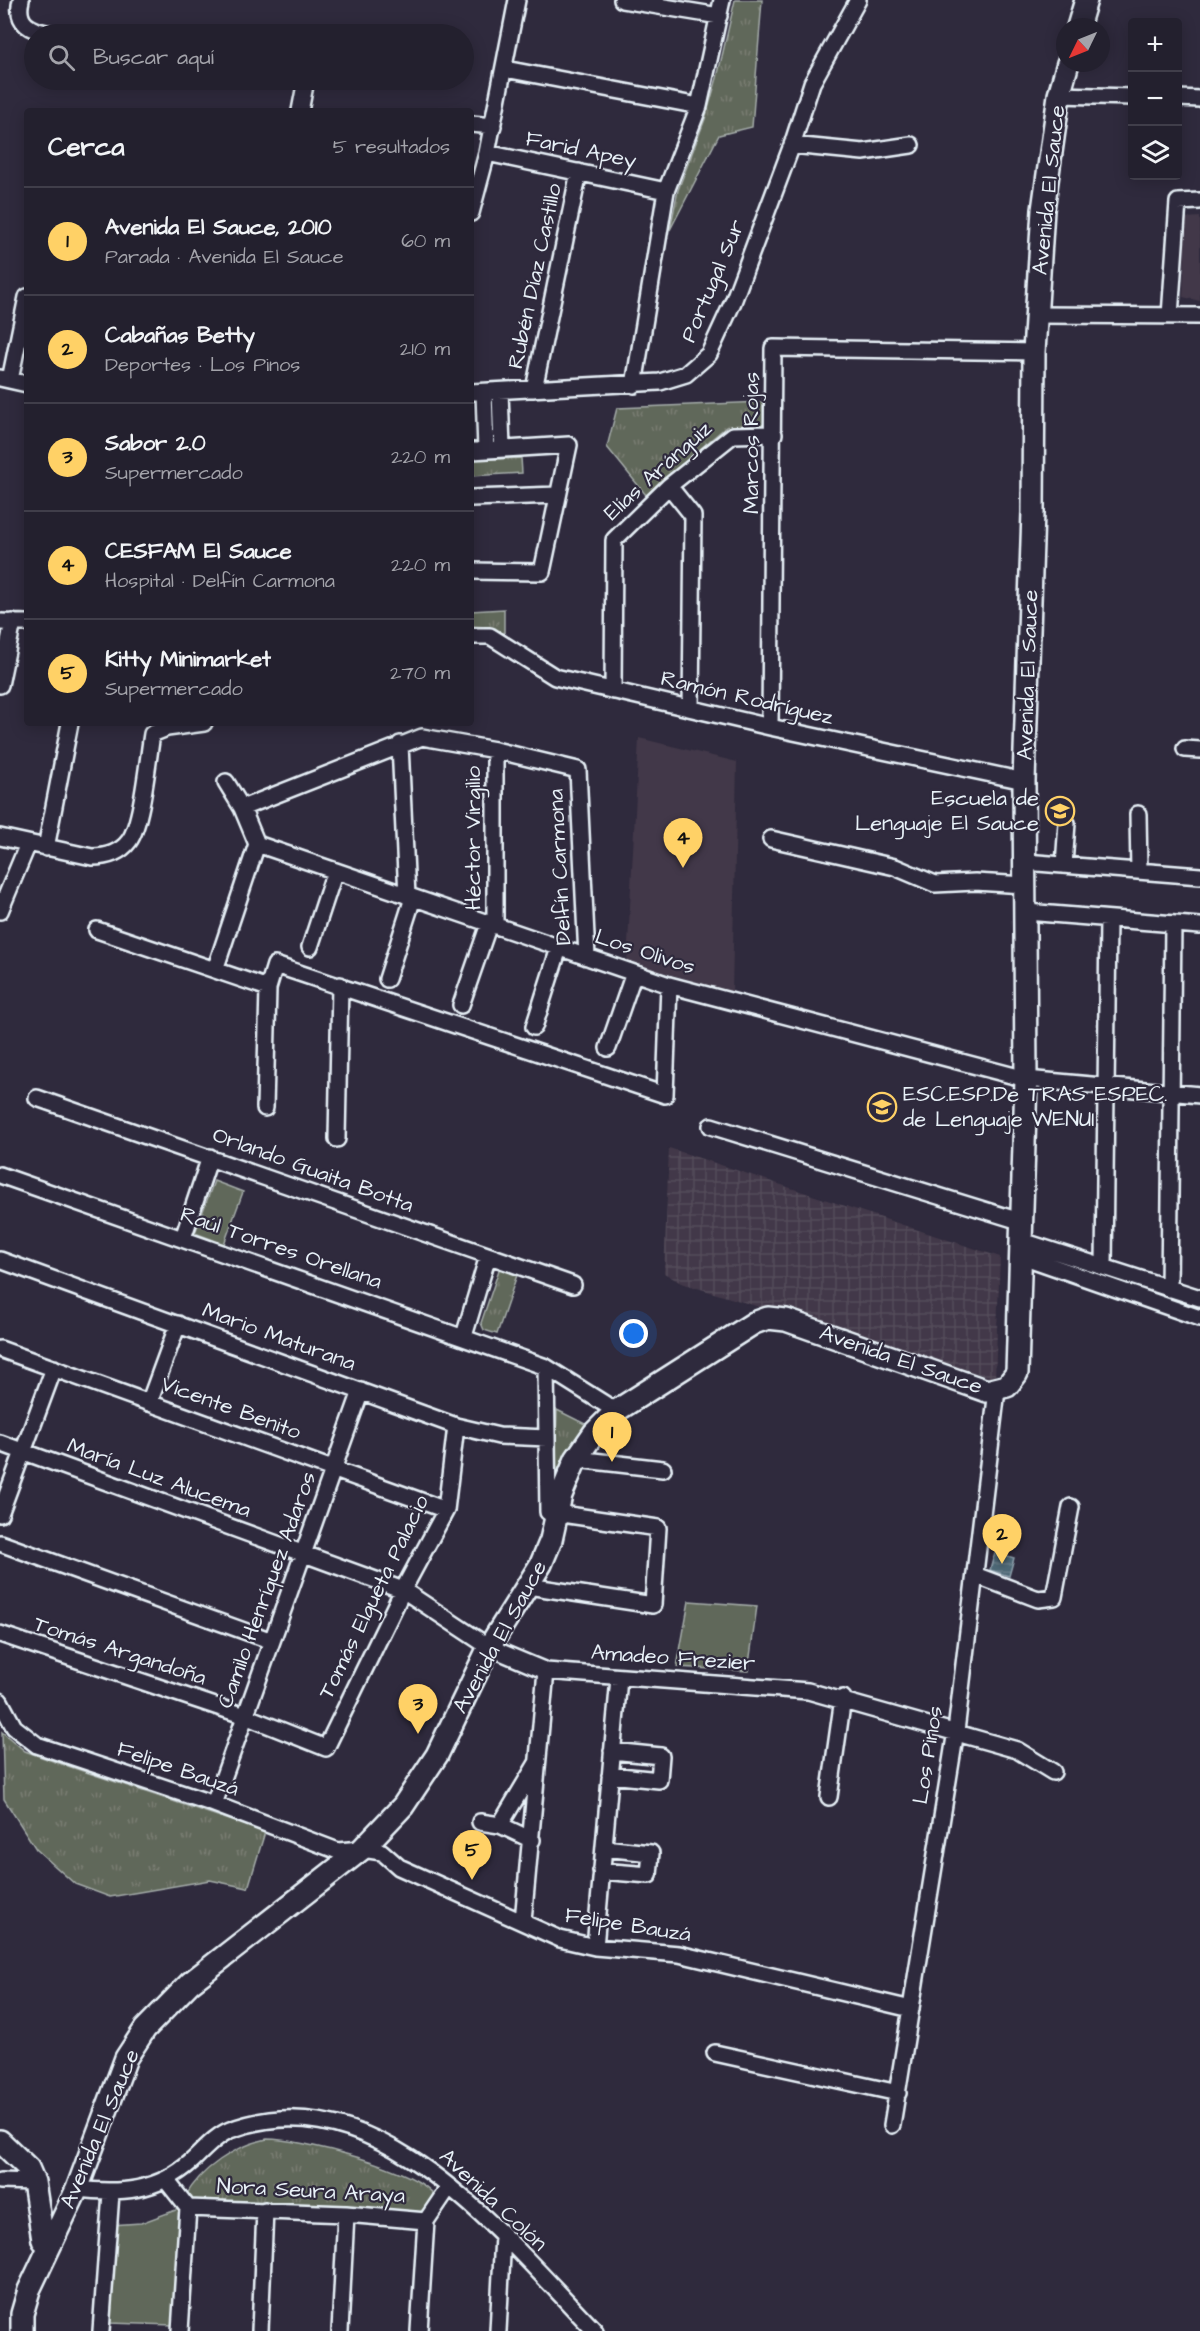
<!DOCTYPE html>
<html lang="es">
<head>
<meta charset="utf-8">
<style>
	body { margin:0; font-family:"Architects Daughter",sans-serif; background:#2f2d3a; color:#f1f3f6 }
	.controls { position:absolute; right:18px; top:18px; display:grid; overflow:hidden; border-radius:6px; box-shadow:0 3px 15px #0003 }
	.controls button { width:54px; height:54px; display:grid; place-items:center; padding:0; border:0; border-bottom:2px solid #403e4a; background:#23202e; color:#f1f3f6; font:30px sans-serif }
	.compass { position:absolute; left:1056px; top:18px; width:54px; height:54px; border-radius:50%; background:#23202e; box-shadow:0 3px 15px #0003; rotate:227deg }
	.you { position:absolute; left:634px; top:1334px; width:21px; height:21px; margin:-15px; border:4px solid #fff; border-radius:50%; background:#1a73e8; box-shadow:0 0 0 9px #1a73e833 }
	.badge { display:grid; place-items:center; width:39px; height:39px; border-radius:50%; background:#ffd166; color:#111; font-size:20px; font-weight:700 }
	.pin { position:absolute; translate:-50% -50px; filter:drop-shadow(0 2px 3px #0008) }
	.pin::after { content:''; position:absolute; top:32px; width:21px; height:18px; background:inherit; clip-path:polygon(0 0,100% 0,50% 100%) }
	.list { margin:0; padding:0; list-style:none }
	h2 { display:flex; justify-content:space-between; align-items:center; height:78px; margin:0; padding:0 24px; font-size:26px }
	h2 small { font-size:20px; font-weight:400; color:#a3a3aa }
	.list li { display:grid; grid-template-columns:39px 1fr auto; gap:18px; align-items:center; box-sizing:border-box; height:108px; padding:0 24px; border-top:2px solid #403e4a }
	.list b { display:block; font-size:22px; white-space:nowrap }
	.list p { margin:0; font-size:20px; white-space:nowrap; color:#a3a3aa }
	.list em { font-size:20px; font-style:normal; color:#a3a3aa }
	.icon { flex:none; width:33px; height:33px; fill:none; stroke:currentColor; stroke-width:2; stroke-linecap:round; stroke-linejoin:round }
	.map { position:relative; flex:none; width:1200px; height:2331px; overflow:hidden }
	.search { position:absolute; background:#23202e; box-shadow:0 3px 15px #0003; left:24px; top:24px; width:450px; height:66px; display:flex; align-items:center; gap:15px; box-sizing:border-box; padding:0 21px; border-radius:33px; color:#a3a3aa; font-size:22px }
	.panel { position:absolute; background:#23202e; box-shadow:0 3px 15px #0003; left:24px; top:108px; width:450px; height:618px; border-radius:6px }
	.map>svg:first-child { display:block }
	.built { fill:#423848 }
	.industrial { fill:url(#industrial-grid) }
	.grass { fill:#61675a; stroke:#a4aca9; stroke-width:1.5 }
	.park { fill:url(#park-tufts); stroke:#a4aca9; stroke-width:1.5 }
	.water { fill:url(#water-rules); stroke:#8c9eaa; stroke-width:1.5 }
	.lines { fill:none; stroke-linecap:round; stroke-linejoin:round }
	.street-casing { stroke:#e8f1f8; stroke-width:20 }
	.secondary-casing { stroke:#e8f1f8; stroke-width:26 }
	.street { stroke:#2f2a3d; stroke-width:15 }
	.secondary { stroke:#2f2a3d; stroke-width:21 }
	.labels { text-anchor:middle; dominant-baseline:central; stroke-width:4.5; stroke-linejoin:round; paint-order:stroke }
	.street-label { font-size:22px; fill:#e8f1f8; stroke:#2f2a3d }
	.poi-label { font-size:22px; fill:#e8f1f8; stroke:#2f2a3d; text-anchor:end }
</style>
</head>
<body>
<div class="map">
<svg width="1200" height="2331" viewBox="0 0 1200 2331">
	<defs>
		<pattern id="industrial-grid" width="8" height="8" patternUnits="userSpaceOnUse" patternTransform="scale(1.5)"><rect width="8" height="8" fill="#423848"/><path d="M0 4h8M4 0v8" fill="none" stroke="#544c5a"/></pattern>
		<pattern id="park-tufts" width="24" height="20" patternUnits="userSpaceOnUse" patternTransform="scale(1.5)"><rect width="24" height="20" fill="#61675a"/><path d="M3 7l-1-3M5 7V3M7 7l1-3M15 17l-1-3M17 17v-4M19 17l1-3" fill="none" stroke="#787d72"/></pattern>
		<pattern id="water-rules" width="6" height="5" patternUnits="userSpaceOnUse" patternTransform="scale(1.5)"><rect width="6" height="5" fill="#4e6776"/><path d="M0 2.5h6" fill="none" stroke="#687d8a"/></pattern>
	</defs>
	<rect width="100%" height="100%" fill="#2f2a3d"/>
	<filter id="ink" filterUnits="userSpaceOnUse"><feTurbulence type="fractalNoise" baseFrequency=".0167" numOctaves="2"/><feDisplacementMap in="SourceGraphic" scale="12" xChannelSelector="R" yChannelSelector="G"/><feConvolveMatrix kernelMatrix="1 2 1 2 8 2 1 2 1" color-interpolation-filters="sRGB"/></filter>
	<g filter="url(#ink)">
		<path class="built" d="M 1200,217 L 1200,301 L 1183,297 L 1186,218 Z
			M 639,738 L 737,762 L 732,992 L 627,962 Z"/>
		<path class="industrial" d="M 669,1148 L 1000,1257 L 995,1379 L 681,1283 L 664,1273 Z"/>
		<path class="grass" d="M 214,1181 L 243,1192 L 224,1244 L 195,1233 Z
			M 689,1601 L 757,1606 L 748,1671 L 677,1667 Z
			M 181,2208 L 174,2325 L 109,2323 L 111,2225 L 141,2223 Z"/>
		<path class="park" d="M 735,0 L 762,0 L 752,127 L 719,135 L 670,230 L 678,190 L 705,119 L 717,78 Z
			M 763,402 L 764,426 L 726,427 L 646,495 L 607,447 L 617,408 Z
			M 521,458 L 522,473 L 471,476 L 471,460 Z
			M 504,609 L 504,635 L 486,627 L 471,626 L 471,611 Z
			M 500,1267 L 518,1272 L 497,1334 L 484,1330 L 481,1323 Z
			M 557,1410 L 591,1427 C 567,1450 561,1464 554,1497 Z
			M 2,1732 L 25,1751 L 50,1760 L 265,1832 L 248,1888 L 210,1880 L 110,1897 L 75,1884 L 36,1849 L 4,1799 Z
			M 267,2139 C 301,2139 416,2168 435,2196 L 424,2215 L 193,2204 L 185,2197 C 201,2168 235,2146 267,2139 Z"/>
		<path class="water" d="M 995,1552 L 1014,1558 L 1009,1576 L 990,1570 Z"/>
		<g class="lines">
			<g class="street-casing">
				<path id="street" d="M 21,0 C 15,24 31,31 52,34
					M 622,0 L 719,16
					M 505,69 L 699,106
					M 1059,95 L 1132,97
					M 1178,98 L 1200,99
					M 300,111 L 306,80
					M 471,124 L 493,126
					M 792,145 L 863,152 L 911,145
					M 487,153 L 666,191
					M 471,213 L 487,153 L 517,0
					M 1037,315 L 1200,316
					M 1170,316 L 1178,202 L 1200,201
					M 0,378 L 27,384
					M 10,380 L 27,297
					M 634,385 L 666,191 L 699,106 L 722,0
					M 534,389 L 579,172
					M 500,391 L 502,449
					M 471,392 L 660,382 L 686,374 L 709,354 L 733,302 L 792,145 L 812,83 L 858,0
					M 484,392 L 486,450
					M 471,451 L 569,445 L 542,572 L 471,571
					M 669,486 L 693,516 L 691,708
					M 471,498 L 558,495
					M 0,622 L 27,623
					M 471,636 L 490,636 L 555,677 L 770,727 L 1024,781
					M 0,685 L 13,622
					M 613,691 L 614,540 L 669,486 L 733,435 L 774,434
					M 770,727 L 773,348 L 1034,352
					M 400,744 L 407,896
					M 1185,749 L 1200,750
					M 226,782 L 242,808
					M 1138,814 L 1139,871
					M 0,837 L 92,857 C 106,857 120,853 129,841 C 142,824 148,758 152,734 L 167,728 L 204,723
					M 771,839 L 895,867 L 935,884 L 975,882 L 1025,885
					M 257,844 L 669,985 L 1026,1079 L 1200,1095
					M 257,844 L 242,808 L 422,737 L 495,750 L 578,770 L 587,957
					M 46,848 L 70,723
					M 1025,862 L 1200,876
					M 1064,865 L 1067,823
					M 0,911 L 28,844
					M 1026,912 L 1200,926
					M 495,926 L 495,750
					M 97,930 L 268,988
					M 310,947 L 335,871
					M 215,970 L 257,844
					M 387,979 L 413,898
					M 461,1005 L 489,924
					M 534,1027 L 559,948
					M 608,1048 L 634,973
					M 37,1098 L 573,1285
					M 265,1108 L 268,988 L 275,965 L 665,1095 L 669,985
					M 711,1126 L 1023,1222
					M 337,1139 L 340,985
					M 0,1175 L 546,1367 L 616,1411
					M 183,1238 L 210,1157
					M 1022,1241 L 1200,1298
					M 1022,1256 L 1200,1318
					M 0,1260 L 456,1426 L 499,1436 L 547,1438
					M 1104,1266 L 1108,919
					M 1169,1289 L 1173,924
					M 464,1336 L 488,1256
					M 0,1349 L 446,1510
					M 149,1403 L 178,1324
					M 0,1443 L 403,1590 L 489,1647 L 546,1671 L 808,1691 L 1017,1750 L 1053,1772
					M 576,1459 L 663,1469
					M 0,1514 L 54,1368
					M 0,1543 L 272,1641
					M 975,1575 L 1038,1599 L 1054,1597 L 1071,1507
					M 528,1586 L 653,1605 L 658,1528 L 548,1512 L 546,1367
					M 0,1634 L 245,1716 L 326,1748 L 403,1590 L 446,1510 L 456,1426
					M 0,1701 L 14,1727 L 37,1745 L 214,1804 L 338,1851 L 362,1849 L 382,1852 L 399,1867 L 560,1939 L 595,1947 L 679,1954 L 911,2009
					M 610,1775 L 659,1780 L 661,1756 L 612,1751
					M 829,1797 L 843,1698
					M 214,1804 L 361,1391
					M 480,1822 L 500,1825 L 532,1840
					M 500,1825 L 537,1763
					M 601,1871 L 649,1875 L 651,1853 L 604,1848
					M 523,1921 L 546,1671
					M 595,1947 L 619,1678
					M 715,2053 L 898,2093
					M 892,2125 L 956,1731 L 997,1390
					M 166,2180 L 188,2208 L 346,2214 L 426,2221
					M 0,2181 L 34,2182
					M 77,2189 C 119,2194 158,2192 192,2161 C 203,2151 215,2136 230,2130 C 378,2074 505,2239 595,2331
					M 426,2221 L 449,2187
					M 101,2331 L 111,2193
					M 180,2331 L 188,2208
					M 260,2331 L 265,2210
					M 340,2331 L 346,2214
					M 419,2331 L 426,2221
					M 498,2331 L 503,2236"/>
			</g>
			<g class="secondary-casing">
				<path id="secondary" d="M 1078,27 L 1086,0
					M 0,2141 L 28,2168 L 34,2182 L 43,2240 L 48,2245
					M 22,2331 L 22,2314 L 29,2290 L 77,2189 L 126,2058 L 145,2029 L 190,1983 L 362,1849 L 403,1806 L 437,1755 L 489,1647 L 541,1564 L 551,1540 L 561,1495 L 576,1459 L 594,1433 L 616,1411 L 754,1323 L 768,1318 L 786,1320 L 987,1391 L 1007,1386 L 1017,1373 L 1026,1079 L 1024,781 L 1033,512 L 1034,352 L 1043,210 L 1059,95 L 1068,63"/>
			</g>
			<use href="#street" class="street"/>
			<use href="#secondary" class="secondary"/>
		</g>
	</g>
	<defs>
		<g id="school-ring" transform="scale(1.5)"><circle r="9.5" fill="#2f2a3d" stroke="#ffd166" stroke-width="1.5"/><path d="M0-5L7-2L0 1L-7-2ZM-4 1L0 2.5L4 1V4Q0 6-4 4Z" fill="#ffd166"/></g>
	</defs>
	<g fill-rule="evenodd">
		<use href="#school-ring" x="1060" y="811"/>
		<use href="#school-ring" x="882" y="1107"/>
	</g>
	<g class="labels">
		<g class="street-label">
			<text transform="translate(581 150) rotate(12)">Farid Apey</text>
			<text transform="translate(1049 190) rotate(-84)">Avenida El Sauce</text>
			<text transform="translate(535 276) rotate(-78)">Rubén Díaz Castillo</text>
			<text transform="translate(713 281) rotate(-67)">Portugal Sur</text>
			<text transform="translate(751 443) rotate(-90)">Marcos Rojas</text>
			<text transform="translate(658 471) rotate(-42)">Elías Aránguiz</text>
			<text transform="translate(1028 675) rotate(-88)">Avenida El Sauce</text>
			<text transform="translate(747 698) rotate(13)">Ramón Rodríguez</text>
			<text transform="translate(473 838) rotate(-90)">Héctor Virgilio</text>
			<text transform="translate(560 867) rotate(-93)">Delfín Carmona</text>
			<text transform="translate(645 952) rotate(18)">Los Olivos</text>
			<text transform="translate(313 1170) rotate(20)">Orlando Guaita Botta</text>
			<text transform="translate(281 1248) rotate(19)">Raúl Torres Orellana</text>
			<text transform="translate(279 1337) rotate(20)">Mario Maturana</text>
			<text transform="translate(901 1360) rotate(19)">Avenida El Sauce</text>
			<text transform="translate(231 1408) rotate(20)">Vicente Benito</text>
			<text transform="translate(159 1478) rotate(20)">María Luz Alucema</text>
			<text transform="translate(267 1590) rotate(-70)">Camilo Henríquez Adaros</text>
			<text transform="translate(374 1597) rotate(-64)">Tomás Elgueta Palacio</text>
			<text transform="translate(500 1637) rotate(-61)">Avenida El Sauce</text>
			<text transform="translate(120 1651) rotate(18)">Tomás Argandoña</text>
			<text transform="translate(673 1658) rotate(4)">Amadeo Frezier</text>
			<text transform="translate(928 1755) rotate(-81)">Los Pinos</text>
			<text transform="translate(178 1769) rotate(19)">Felipe Bauzá</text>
			<text transform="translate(628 1925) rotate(9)">Felipe Bauzá</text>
			<text transform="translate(100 2129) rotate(-67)">Avenida El Sauce</text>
			<text transform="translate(311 2191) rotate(3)">Nora Seura Araya</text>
			<text transform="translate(493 2200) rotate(43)">Avenida Colón</text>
		</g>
		<g class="poi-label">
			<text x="1039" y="798">Escuela de<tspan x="1039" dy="25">Lenguaje El Sauce</tspan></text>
			<text x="903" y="1094" text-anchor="start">ESC.ESP.De TRAS ESPEC.<tspan x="903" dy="25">de Lenguaje WENUI</tspan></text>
		</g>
	</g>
</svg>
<div class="controls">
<button>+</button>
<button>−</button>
<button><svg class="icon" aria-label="layers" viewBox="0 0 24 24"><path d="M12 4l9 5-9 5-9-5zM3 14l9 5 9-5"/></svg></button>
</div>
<svg class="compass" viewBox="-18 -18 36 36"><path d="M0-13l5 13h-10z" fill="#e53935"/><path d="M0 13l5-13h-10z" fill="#a3a3aa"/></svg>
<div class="you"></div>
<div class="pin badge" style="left:612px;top:1462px">1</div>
<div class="pin badge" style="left:1002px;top:1564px">2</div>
<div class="pin badge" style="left:418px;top:1734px">3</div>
<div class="pin badge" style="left:683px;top:868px">4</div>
<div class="pin badge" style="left:472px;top:1880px">5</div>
<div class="search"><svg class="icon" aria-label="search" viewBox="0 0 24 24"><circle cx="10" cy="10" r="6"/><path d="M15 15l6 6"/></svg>Buscar aquí</div>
<section class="panel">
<h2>Cerca<small>5 resultados</small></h2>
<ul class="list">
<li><span class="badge">1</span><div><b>Avenida El Sauce, 2010</b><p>Parada · Avenida El Sauce</p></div><em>60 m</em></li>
<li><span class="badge">2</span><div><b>Cabañas Betty</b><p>Deportes · Los Pinos</p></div><em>210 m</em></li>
<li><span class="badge">3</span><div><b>Sabor 2.0</b><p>Supermercado</p></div><em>220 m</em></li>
<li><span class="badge">4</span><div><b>CESFAM El Sauce</b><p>Hospital · Delfín Carmona</p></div><em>220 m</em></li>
<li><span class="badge">5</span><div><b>Kitty Minimarket</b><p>Supermercado</p></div><em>270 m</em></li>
</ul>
</section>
</div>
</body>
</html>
